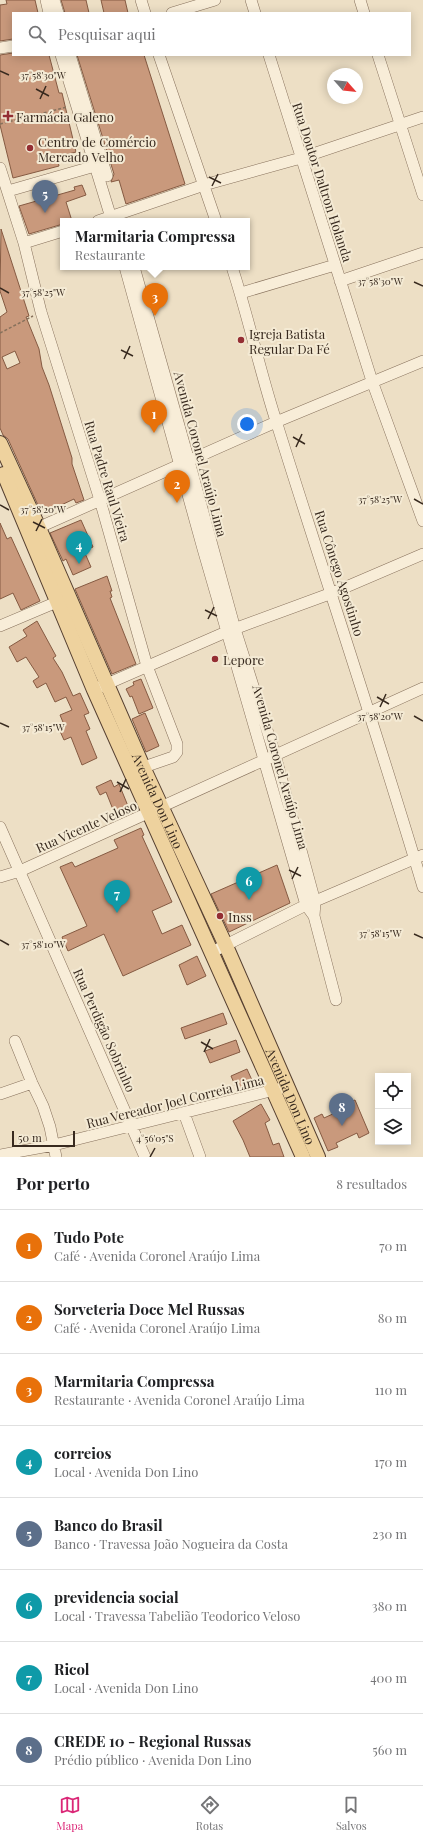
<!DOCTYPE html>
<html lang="pt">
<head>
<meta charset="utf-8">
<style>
	body { margin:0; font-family:"Playfair Display",serif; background:#f2f2f2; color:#202124 }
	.controls { position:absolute; right:12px; bottom:12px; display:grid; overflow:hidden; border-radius:0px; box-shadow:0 2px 10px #0003 }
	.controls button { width:36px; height:36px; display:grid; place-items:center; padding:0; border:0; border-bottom:1px solid #e0e0e0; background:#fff; color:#202124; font:20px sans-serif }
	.compass { position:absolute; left:327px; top:68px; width:36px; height:36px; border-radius:50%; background:#fff; box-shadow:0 2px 10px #0003; rotate:117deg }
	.scale { position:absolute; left:12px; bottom:10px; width:63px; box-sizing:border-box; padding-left:4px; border:2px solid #382a1f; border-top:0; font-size:11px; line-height:14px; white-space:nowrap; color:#382a1f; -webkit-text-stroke:3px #f4ead4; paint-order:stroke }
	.you { position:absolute; left:247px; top:424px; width:14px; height:14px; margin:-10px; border:3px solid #fff; border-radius:50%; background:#1a73e8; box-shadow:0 0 0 6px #1a73e833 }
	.badge { display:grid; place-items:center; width:26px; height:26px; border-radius:50%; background:#db2777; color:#fff; font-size:13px; font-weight:700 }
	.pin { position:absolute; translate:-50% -33px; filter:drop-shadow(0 1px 2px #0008) }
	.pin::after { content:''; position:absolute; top:21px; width:14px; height:12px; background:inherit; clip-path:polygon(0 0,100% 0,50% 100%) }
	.popup { position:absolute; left:60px; top:218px; width:190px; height:52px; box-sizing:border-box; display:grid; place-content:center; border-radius:0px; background:#fff; filter:drop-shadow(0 1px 3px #0005); font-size:13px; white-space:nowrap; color:#757577 }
	.popup b { font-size:15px; color:#202124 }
	.popup::after { content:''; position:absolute; left:50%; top:100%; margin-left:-8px; border:8px solid transparent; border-top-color:#fff }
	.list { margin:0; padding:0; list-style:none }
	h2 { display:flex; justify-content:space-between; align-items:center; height:52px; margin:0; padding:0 16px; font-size:17px }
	h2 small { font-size:13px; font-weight:400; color:#757577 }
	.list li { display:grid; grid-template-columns:26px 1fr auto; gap:12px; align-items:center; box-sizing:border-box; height:72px; padding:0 16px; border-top:1px solid #e0e0e0 }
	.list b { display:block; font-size:15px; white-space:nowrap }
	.list p { margin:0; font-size:13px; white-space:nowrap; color:#757577 }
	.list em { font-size:13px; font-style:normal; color:#757577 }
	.icon { flex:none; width:22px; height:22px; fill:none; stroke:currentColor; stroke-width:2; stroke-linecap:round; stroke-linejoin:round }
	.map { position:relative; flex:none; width:423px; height:1157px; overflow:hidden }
	.search { position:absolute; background:#fff; box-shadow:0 2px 10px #0003; left:12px; right:12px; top:12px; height:44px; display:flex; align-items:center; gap:10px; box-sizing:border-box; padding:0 14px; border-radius:0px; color:#757577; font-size:15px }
	.sheet { height:628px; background:#fff }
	nav { display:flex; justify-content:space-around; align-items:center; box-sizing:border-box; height:56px; border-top:1px solid #e0e0e0; background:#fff; font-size:11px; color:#757577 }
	nav a { display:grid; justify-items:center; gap:2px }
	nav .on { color:#db2777 }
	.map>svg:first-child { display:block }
	.building { fill:#c9997c; stroke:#855a42; fill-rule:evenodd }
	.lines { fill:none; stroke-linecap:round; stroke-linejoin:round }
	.minor-casing { stroke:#87715c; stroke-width:12 }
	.major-casing { stroke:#553f30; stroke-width:16 }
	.path { stroke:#87715c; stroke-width:1.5; stroke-dasharray:3 2; stroke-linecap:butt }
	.minor { stroke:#f8edd8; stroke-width:11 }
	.major { stroke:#eed29e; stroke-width:14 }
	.ticks { fill:none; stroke:#382a1f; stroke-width:1.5 }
	.poi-dot { fill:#942e33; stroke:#f4ead4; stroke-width:1.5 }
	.labels { text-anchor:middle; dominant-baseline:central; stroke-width:4; stroke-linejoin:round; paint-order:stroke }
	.poi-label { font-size:13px; fill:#382a1f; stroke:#f4ead4; text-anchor:start }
	.street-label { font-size:13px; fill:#382a1f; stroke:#f4ead4 }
	.ticks-label { font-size:10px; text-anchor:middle; fill:#382a1f; stroke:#f4ead4; stroke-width:4; stroke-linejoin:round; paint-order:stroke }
</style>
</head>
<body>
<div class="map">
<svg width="423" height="1157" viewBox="0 0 423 1157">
	<rect width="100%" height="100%" fill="#eddfc5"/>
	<path class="building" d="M 6,0 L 35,0 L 38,13 L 13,13 L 13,39 L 0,41 L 0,5 L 7,4 Z
		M 61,0 L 86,0 L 89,13 L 65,13 Z
		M 101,0 L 125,0 L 128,13 L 104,13 Z
		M 13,53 L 13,55 L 49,55 L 59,93 L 62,93 L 76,152 L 57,157 L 59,166 L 13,178 L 0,125 L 0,55 Z
		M 77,55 L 144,55 L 185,184 L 126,204 L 119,180 L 111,182 L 114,174 Z
		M 82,185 L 86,195 L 66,202 L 72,221 L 63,221 L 63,224 L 29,234 L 19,206 L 75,190 L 74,187 Z
		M 1,229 L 29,316 L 26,317 L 39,349 L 42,367 L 49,385 L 72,458 L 72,464 L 84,500 L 76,503 L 74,499 L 42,514 L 8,439 L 3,435 L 0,428 L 0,317 L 7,312 L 0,291 ZM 15,351 L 20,363 L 7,369 L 2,357 Z
		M 81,520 L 93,547 L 84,551 L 91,567 L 73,575 L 66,559 L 63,561 L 50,533 Z
		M 0,523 L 7,539 L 11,537 L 40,601 L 21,610 L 13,593 L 0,599 Z
		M 107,576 L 112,591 L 110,591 L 112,597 L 110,598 L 136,664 L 112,674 L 75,589 Z
		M 37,621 L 56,656 L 53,658 L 62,672 L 73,696 L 80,693 L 89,713 L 84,715 L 90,729 L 86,731 L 97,758 L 82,765 L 71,737 L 64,740 L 59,729 L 65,727 L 60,715 L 72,710 L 66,697 L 55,702 L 46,683 L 37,688 L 33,681 L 39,677 L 26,657 L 17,662 L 9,647 L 27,636 L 23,630 Z
		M 141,679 L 153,708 L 139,714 L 132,696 L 130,697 L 126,689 L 134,685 L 133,682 Z
		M 145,713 L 159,746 L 146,752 L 132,719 Z
		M 111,780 L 114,787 L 119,784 L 128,806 L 114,812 L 106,792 L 100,795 L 96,787 Z
		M 141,828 L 144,835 L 142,836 L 172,902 L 152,911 L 162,934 L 182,925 L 191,945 L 123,976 L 104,934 L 68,951 L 62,937 L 87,926 L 60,867 L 72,862 L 75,867 L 118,848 L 114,840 Z
		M 277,865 L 290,903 L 229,932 L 211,894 Z
		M 197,956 L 206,976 L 187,985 L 179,965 Z
		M 223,1013 L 227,1024 L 185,1039 L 181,1028 Z
		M 236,1040 L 240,1052 L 210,1063 L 205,1051 Z
		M 247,1069 L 255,1087 L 238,1092 L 231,1076 Z
		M 355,1100 L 369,1133 L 359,1138 L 357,1133 L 336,1143 L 338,1147 L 328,1151 L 314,1118 L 322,1114 L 324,1118 L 346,1108 L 344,1104 Z
		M 261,1104 L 270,1120 L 265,1123 L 273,1145 L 279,1143 L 284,1157 L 250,1157 L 243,1140 L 233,1121 Z"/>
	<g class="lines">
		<g class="minor-casing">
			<path id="minor" d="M 46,0 L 49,13
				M 54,0 L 58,13
				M 141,0 L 145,13
				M 251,0 L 255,13
				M 360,0 L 364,13
				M 172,13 L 215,0
				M 0,48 L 13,46
				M 61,55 L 112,221
				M 70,55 L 107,176
				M 159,55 L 216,221
				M 269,55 L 372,381 L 423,521
				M 378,55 L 423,195
				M 0,168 L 24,243 L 41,312 L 100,500 L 147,666 L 177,744 L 177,752 L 173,757 L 135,770
				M 8,191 L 102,164
				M 98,221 L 204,185 L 301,158 L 423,117
				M 24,243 L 63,231
				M 125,267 L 203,549 L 306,905 L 314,916
				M 134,267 L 189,461 L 235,629 L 275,755 L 298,839 L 315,902 L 314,916 L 336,1000
				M 232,267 C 249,319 260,372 277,424 C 325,578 377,732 423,887
				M 340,281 L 423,253
				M 241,293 L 335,265
				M 33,530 L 276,422 L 423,361
				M 0,626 L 64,599
				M 100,687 L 226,632 L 332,593 L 423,554
				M 0,827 L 145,1157
				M 0,877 L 20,871 L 423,688
				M 218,949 L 306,905 L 423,855
				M 15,1041 L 32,1083 L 43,1106 L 50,1127 L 56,1157
				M 0,1094 L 32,1083
				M 184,1113 L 200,1157
				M 0,1155 L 54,1145 L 286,1087"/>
		</g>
		<g class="major-casing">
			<g id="major">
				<path id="s1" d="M 0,443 L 39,528 L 143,767 L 226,946 L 318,1157"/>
				<path d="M 4,474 L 94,690 L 303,1157"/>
			</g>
		</g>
		<path class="path" d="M 0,124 L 67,107
			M 0,333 L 33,316"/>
		<use href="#minor" class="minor"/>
		<use href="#major" class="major"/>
	</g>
	<path class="ticks" d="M 0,71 L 9,75M 36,89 L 49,96M 40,99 L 46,86M 209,177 L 221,183M 212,186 L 218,174M 414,282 L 423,286M 0,288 L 9,293M 121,350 L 133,356M 124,359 L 130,346M 293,437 L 305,444M 296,447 L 302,434M 414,499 L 423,504M 0,505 L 9,510M 33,522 L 45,528M 36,531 L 42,519M 205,610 L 217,616M 208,619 L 214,607M 377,697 L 389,704M 380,707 L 386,694M 414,716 L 423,721M 0,723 L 9,727M 117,782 L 129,789M 120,792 L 126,779M 289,870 L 301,876M 292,879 L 298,867M 414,934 L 423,938M 0,940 L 9,945M 201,1042 L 213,1049M 204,1052 L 210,1039M 150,1157 L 155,1148"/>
	<g class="poi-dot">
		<path d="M6 110h4v4h4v4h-4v4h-4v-4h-4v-4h4z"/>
		<circle cx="30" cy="148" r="4"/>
		<circle cx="241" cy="340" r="4"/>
		<circle cx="215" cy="659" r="4"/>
		<circle cx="220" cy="916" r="4"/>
	</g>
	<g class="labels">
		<g class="poi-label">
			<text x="16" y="116">Farmácia Galeno</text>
			<text x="38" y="141">Centro de Comércio<tspan x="38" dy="15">Mercado Velho</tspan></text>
			<text x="249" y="333">Igreja Batista<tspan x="249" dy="15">Regular Da Fé</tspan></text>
			<text x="223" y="659">Lepore</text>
			<text x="228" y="916">Inss</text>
		</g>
		<g class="street-label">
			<text transform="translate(323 182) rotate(72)">Rua Doutor Daltron Holanda</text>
			<text transform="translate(201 454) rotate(75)">Avenida Coronel Araújo Lima</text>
			<text transform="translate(108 481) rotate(73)">Rua Padre Raul Vieira</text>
			<text transform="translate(340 573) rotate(72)">Rua Cônego Agostinho</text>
			<text transform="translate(281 767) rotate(74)">Avenida Coronel Araújo Lima</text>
			<text stroke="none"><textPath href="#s1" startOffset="391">Avenida Don Lino</textPath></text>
			<text transform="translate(86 826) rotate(-24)">Rua Vicente Veloso</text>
			<text transform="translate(105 1030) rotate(66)">Rua Perdigão Sobrinho</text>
			<text stroke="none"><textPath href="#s1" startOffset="715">Avenida Don Lino</textPath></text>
			<text transform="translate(175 1101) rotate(-14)">Rua Vereador Joel Correia Lima</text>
		</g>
	</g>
	<g class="ticks-label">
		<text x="43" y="79">37°58'30"W</text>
		<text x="380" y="285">37°58'30"W</text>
		<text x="43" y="296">37°58'25"W</text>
		<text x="380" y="503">37°58'25"W</text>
		<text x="43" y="513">37°58'20"W</text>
		<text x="380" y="720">37°58'20"W</text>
		<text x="43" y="731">37°58'15"W</text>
		<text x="380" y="937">37°58'15"W</text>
		<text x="43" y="948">37°58'10"W</text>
		<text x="155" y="1142">4°56'05"S</text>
	</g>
</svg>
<div class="controls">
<button><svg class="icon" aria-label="locate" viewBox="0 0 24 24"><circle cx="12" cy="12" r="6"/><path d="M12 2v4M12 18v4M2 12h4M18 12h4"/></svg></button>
<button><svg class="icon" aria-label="layers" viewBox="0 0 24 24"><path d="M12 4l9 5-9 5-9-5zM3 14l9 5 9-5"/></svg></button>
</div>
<svg class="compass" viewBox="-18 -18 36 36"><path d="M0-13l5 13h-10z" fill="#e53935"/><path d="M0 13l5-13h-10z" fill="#757577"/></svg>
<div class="scale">50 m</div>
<div class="you"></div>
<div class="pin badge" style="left:154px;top:433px;background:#e8710a">1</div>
<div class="pin badge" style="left:177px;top:503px;background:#e8710a">2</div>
<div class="pin badge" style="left:155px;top:316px;background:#e8710a">3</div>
<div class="popup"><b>Marmitaria Compressa</b>Restaurante</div>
<div class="pin badge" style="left:79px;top:564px;background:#0f9aa8">4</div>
<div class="pin badge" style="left:45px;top:213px;background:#5c6f8a">5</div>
<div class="pin badge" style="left:249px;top:900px;background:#0f9aa8">6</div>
<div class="pin badge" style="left:117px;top:913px;background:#0f9aa8">7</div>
<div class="pin badge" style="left:342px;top:1126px;background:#5c6f8a">8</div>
<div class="search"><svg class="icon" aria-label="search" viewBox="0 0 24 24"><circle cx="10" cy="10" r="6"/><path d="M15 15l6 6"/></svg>Pesquisar aqui</div>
</div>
<section class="sheet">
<h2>Por perto<small>8 resultados</small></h2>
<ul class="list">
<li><span class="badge" style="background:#e8710a">1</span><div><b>Tudo Pote</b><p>Café · Avenida Coronel Araújo Lima</p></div><em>70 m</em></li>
<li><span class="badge" style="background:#e8710a">2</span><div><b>Sorveteria Doce Mel Russas</b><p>Café · Avenida Coronel Araújo Lima</p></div><em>80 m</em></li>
<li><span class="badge" style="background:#e8710a">3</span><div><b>Marmitaria Compressa</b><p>Restaurante · Avenida Coronel Araújo Lima</p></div><em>110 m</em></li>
<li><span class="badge" style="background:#0f9aa8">4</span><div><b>correios</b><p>Local · Avenida Don Lino</p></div><em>170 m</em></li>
<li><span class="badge" style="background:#5c6f8a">5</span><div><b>Banco do Brasil</b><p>Banco · Travessa João Nogueira da Costa</p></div><em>230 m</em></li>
<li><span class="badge" style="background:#0f9aa8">6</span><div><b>previdencia social</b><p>Local · Travessa Tabelião Teodorico Veloso</p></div><em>380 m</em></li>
<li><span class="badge" style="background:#0f9aa8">7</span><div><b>Ricol</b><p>Local · Avenida Don Lino</p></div><em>400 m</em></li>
<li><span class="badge" style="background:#5c6f8a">8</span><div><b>CREDE 10 - Regional Russas</b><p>Prédio público · Avenida Don Lino</p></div><em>560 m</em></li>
</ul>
</section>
<nav>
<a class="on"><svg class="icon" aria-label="map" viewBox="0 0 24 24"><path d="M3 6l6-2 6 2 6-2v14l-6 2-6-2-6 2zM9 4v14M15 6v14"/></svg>Mapa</a>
<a><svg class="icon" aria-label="directions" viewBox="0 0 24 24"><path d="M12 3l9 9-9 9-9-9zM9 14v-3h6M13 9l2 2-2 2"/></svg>Rotas</a>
<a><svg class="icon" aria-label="saved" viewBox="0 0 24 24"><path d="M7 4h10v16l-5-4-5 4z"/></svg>Salvos</a>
</nav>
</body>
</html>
